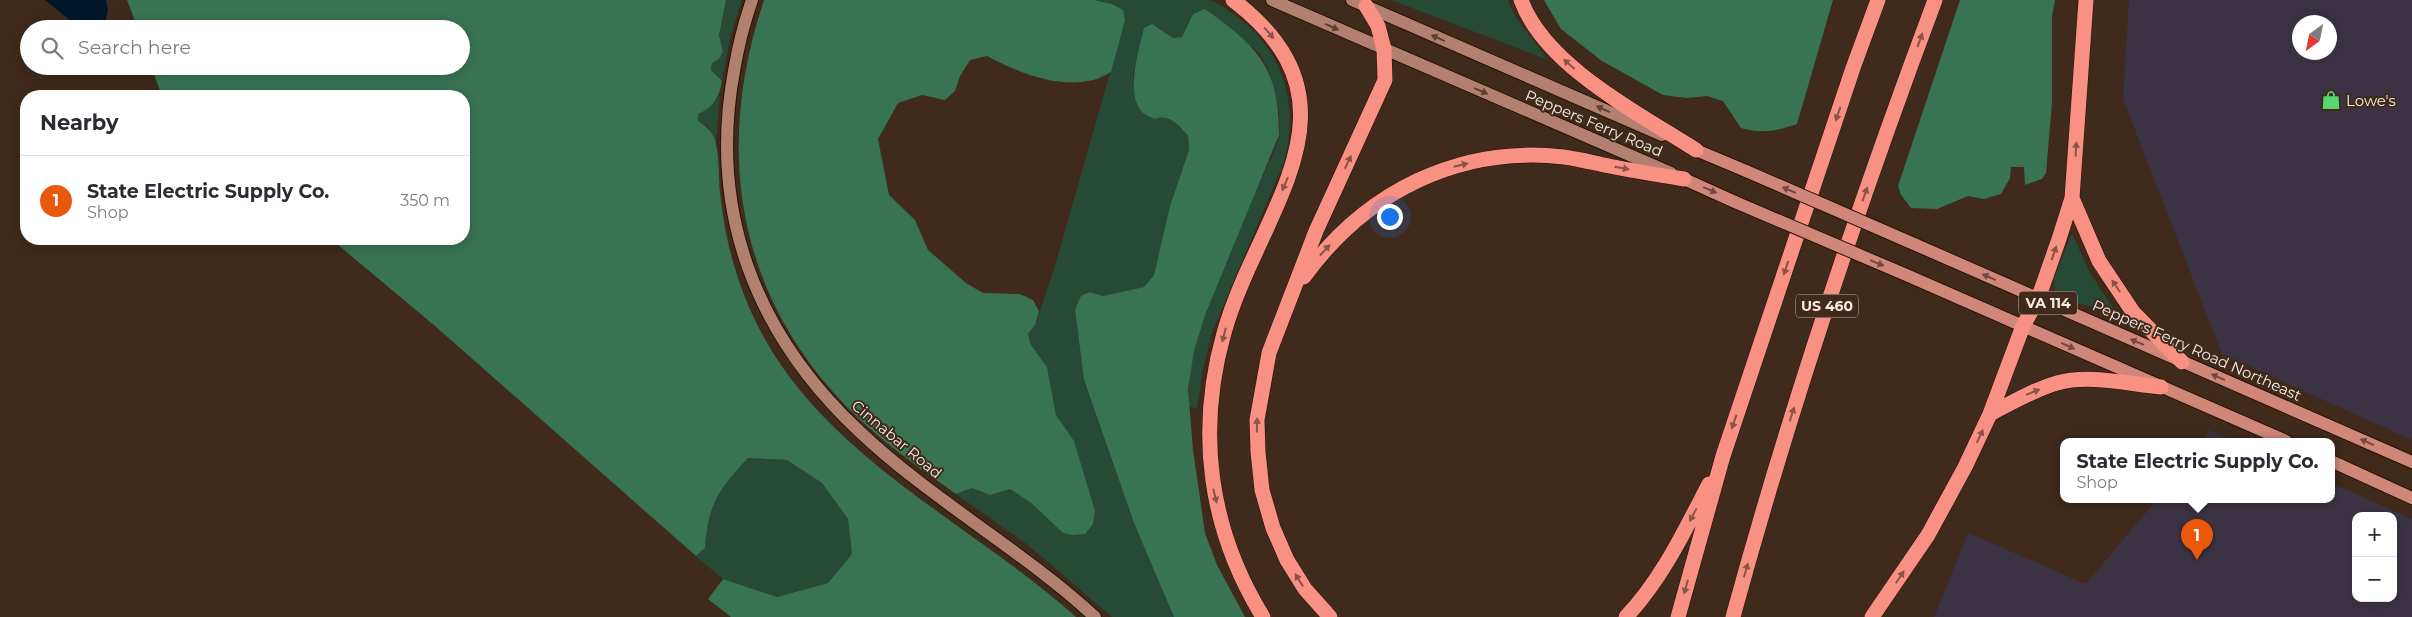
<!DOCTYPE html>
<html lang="en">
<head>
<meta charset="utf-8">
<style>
	body { margin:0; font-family:Montserrat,sans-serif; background:#f7f7f7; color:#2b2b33 }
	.controls { position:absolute; right:15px; bottom:15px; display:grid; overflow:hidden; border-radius:10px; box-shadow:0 2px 12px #0003 }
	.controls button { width:45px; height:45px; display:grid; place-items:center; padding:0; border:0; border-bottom:1px solid #e1e1e2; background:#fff; color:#2b2b33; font:25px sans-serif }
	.compass { position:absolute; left:2292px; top:15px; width:45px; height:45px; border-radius:50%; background:#fff; box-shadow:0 2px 12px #0003; rotate:213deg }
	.you { position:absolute; left:1389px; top:216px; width:18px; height:18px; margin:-12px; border:4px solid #fff; border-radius:50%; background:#1a73e8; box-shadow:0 0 0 8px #1a73e833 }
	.badge { display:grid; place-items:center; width:32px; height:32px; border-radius:50%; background:#ea580c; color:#fff; font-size:16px; font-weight:700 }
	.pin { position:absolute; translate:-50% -41px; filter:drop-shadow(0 1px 2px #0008) }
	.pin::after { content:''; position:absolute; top:26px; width:18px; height:15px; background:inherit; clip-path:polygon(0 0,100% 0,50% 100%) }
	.popup { position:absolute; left:2060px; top:438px; width:275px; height:65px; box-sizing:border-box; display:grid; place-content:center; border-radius:10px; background:#fff; filter:drop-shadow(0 1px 4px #0005); font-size:16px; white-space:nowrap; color:#7c7c81 }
	.popup b { font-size:19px; color:#2b2b33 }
	.popup::after { content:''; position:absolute; left:50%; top:100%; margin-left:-10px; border:10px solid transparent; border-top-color:#fff }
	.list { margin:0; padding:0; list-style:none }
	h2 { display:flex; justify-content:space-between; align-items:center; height:65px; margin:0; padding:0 20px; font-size:21px }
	h2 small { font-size:16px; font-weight:400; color:#7c7c81 }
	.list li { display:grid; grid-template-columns:32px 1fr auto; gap:15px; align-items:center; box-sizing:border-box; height:90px; padding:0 20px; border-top:1px solid #e1e1e2 }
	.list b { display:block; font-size:19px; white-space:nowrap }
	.list p { margin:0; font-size:16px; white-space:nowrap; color:#7c7c81 }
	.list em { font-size:16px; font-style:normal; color:#7c7c81 }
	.icon { flex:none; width:28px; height:28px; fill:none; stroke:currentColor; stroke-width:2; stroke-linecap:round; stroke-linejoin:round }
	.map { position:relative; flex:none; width:2412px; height:617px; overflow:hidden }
	.search { position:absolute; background:#fff; box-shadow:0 2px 12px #0003; left:20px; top:20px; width:450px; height:55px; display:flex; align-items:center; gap:12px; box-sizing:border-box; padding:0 18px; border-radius:28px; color:#7c7c81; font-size:19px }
	.panel { position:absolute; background:#fff; box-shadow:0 2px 12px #0003; left:20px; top:90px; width:450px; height:155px; border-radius:20px }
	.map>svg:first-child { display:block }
	.commercial { fill:#3b3343; fill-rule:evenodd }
	.green { fill:#264a35 }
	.forest { fill:#387451 }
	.water { fill:#001729 }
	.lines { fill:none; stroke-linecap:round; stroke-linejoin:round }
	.secondary-casing { stroke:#251204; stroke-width:14 }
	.primary-casing { stroke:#251204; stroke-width:14 }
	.highway-casing { stroke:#251204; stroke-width:16 }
	.secondary { stroke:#b28070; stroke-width:12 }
	.primary { stroke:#d08779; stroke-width:12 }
	.highway { stroke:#f99084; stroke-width:15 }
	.primary-bridge-casing { stroke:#251204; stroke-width:14; stroke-linecap:butt }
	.primary-bridge { stroke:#d08779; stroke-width:12 }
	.oneway { fill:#5c4030 }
	.oneway2 { fill:#895345 }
	.oneway3 { fill:#724b3c }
	.labels { text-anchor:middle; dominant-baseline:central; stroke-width:4; stroke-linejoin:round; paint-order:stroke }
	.shield { fill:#3f2a1b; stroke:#c2b1a6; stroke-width:1 }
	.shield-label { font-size:14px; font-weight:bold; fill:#faebe2 }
	.poi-label { font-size:15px; fill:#faebe2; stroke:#3f2a1b; text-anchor:start }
	.street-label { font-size:15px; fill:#faebe2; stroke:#3f2a1b }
</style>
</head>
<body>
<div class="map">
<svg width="2412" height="617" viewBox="0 0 2412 617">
	<rect width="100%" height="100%" fill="#3f2a1b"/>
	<path class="commercial" d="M 2129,0 L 2412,0 L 2412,440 L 2222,354 L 2123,99 ZM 2300,22 L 2330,22 L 2330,52 L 2300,52 Z
		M 2209,430 L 2236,441 L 2203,441 Z
		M 2331,483 L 2412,519 L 2412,617 L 1934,617 L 1968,533 L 2086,584 L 2157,499 L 2331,499 ZM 2356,516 L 2393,516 L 2393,598 L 2356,598 Z"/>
	<path class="green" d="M 726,0 L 742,0 L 730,39 L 722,81 L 711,70 L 712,63 L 719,59 L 723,52 L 719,35 Z
		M 1094,0 C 1120,0 1147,0 1174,0 C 1184,0 1197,0 1208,0 C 1219,2 1231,13 1240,19 C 1285,54 1299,108 1284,162 L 1211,335 L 1202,375 L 1197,409 L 1189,406 C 1184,334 1230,253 1257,187 C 1264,171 1276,152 1279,135 C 1283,114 1271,63 1255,49 C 1246,42 1201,28 1188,22 L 1187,31 L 1182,37 L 1173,38 L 1152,24 L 1144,28 L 1133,75 L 1138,106 L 1172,119 L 1188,136 L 1189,150 L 1170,206 L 1154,275 L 1144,287 L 1103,296 L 1090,292 L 1075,310 L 1084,381 L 1134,523 L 1175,617 L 1112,617 L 1028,545 L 956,494 L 972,488 L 990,495 L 1010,489 L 1030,502 L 1063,533 L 1074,441 L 1056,415 L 1047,367 L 1031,345 L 1028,334 L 1035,325 L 1055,266 L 1125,20 L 1112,4 Z
		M 1391,0 L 1508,0 L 1517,19 L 1548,60 Z
		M 720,95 L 716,142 L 707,126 L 698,121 L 698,114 L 704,111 Z
		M 2072,233 L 2090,273 L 2113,308 L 2112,312 L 2068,301 L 2060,297 L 2055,290 L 2054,278 Z
		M 748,458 L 787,460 L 822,483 L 848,519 L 852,554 L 828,583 L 777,597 L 723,579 L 696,557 L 705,548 C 708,504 719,489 748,458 Z"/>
	<path class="forest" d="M 127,0 L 726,0 L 719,35 L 723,52 L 719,59 L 712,63 L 711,70 L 722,81 C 720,96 713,108 698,114 L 698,121 C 706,126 715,134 716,144 C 720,162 718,182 721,200 C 727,255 745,309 775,356 C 847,468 979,530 1076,617 L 731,617 L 708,599 L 723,579 L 777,597 L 828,583 L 852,554 L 848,519 L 822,483 L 787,460 L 748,458 C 719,489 708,504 705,548 L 696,556 L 435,326 L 331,239 L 464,239 L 464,96 L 162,96 L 151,66 L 461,66 L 461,29 L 138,29 Z
		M 764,0 L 1094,0 L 1112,4 L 1123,10 L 1125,20 L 1111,72 C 1105,75 1099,79 1093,80 C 1058,89 1017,72 987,56 L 970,60 L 960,76 L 955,91 L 945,100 L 922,95 L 898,103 L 878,139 L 889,195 L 915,220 L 928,250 L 966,283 L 983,293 L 1020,294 L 1033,300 L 1039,311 L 1035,325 L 1028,334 L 1031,345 L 1047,367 L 1056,415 L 1074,441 L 1095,511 L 1093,524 L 1085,534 L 1073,535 L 1063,533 L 1030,502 L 1010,489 L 990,495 L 972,488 L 956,494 C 921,469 885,444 855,415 C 737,299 713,153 764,0 Z
		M 1544,0 L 1833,0 L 1797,124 C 1776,131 1762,134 1741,128 L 1723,101 L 1707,96 L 1687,98 L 1663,95 L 1602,61 L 1561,29 Z
		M 1960,0 L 2055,0 L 2052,17 L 2052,103 L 2046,173 L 2042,179 L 2025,185 L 2024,167 L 2011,167 L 2010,178 L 2001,194 L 1984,199 L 1968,196 L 1937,209 L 1911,208 L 1901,195 L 1898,186 Z
		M 1205,9 C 1258,47 1279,67 1279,135 L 1205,315 L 1194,351 L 1188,389 L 1193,450 L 1205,533 L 1217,565 L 1245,617 L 1174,617 L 1134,523 L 1084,380 L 1075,310 L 1081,296 L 1090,292 L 1103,296 L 1144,287 L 1154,275 L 1170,206 L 1189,150 L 1188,136 C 1179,126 1170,113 1155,119 C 1151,117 1145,115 1142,112 C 1125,93 1139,49 1144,28 L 1152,24 L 1173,38 L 1182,37 L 1193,14 Z"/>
	<path class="water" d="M 45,0 L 106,0 L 108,10 L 105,23 L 96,29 L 77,26 Z"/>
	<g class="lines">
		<g class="secondary-casing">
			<path id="secondary" d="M 752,0 C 744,23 738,47 734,71 C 708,212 756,335 860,432 C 932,500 1021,549 1095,617
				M 1272,0 L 1671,173
				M 1352,0 L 1662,135"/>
		</g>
		<g class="primary-casing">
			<path id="primary" d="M 1696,150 L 1746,171
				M 1684,179 L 1735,202
				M 1914,244 L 2412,462
				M 1904,274 L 2286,441
				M 2331,461 L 2412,498"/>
		</g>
		<g class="highway-casing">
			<path id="highway" d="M 1233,0 C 1372,106 1259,209 1224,333 C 1196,432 1209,529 1263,617
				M 1521,0 C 1545,66 1640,114 1696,150
				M 2072,198 L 2099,261 L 2133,312 L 2182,362
				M 1304,277 C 1365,192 1459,145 1564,157 C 1579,159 1594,163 1609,166 C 1634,171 1659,175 1684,179
				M 1990,414 C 2011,403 2033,390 2057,383 C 2089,374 2128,384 2161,387
				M 1330,617 L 1305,589 L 1287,560 L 1273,528 L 1262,490 L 1258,452 L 1257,420 L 1269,353 L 1316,231 L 1385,80 L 1384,49 L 1378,26 L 1366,6
				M 1626,617 C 1662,579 1685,530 1709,484
				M 1678,617 L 1723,456 L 1853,68 L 1878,0
				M 1733,617 C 1790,408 1859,203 1935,0
				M 1872,617 L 1928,535 L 1965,467 L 1990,414 L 2023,326 L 2038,299 L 2059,239 L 2072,198 L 2086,0"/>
		</g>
		<use href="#secondary" class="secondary"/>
		<use href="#primary" class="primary"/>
		<use href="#highway" class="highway"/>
		<g class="primary-bridge-casing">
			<path id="primary-bridge" d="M 1746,171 L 1914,244
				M 1735,202 L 1904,274"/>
		</g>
		<use href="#primary-bridge" class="primary-bridge"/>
	</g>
	<defs><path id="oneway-solid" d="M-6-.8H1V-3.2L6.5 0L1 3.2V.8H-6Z" transform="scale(1.25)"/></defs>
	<g class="oneway">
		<use href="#oneway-solid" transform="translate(1332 27) rotate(24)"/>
		<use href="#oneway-solid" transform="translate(1438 38) rotate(-156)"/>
		<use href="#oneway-solid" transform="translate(1481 91) rotate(23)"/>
		<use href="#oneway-solid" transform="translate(1603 109) rotate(-156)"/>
	</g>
	<g class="oneway2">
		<use href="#oneway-solid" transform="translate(1269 33) rotate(49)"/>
		<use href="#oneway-solid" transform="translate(1920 40) rotate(-70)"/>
		<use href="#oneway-solid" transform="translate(1569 64) rotate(-138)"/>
		<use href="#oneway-solid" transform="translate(1838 114) rotate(109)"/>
		<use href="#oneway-solid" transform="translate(2076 149) rotate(-87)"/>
		<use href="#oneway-solid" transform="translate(1348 162) rotate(-65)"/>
		<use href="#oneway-solid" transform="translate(1461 165) rotate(-13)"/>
		<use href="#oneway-solid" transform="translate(1622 168) rotate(10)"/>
		<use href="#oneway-solid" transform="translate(1285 184) rotate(113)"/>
		<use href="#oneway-solid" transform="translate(1865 194) rotate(-71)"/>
		<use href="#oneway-solid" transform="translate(1325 250) rotate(-47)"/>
		<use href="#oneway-solid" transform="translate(2054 253) rotate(-71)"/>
		<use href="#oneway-solid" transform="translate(1786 268) rotate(109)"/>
		<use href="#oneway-solid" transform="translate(2116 286) rotate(-124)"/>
		<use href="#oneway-solid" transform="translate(1224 335) rotate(105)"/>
		<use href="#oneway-solid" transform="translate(2033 392) rotate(-22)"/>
		<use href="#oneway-solid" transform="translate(1792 414) rotate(-73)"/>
		<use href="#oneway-solid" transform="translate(1734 422) rotate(109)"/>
		<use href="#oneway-solid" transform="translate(1257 425) rotate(-89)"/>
		<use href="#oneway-solid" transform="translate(1980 436) rotate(-65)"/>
		<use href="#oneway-solid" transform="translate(1215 496) rotate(76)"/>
		<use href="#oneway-solid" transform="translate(1693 515) rotate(118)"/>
		<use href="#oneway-solid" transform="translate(1746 570) rotate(-74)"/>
		<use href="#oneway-solid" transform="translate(1900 577) rotate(-56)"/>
		<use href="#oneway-solid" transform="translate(1299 580) rotate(-122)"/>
		<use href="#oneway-solid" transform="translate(1686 587) rotate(106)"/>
	</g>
	<g class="oneway3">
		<use href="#oneway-solid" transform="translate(1710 190) rotate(23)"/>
		<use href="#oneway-solid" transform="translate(1789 190) rotate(-157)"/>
		<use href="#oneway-solid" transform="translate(1877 263) rotate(23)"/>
		<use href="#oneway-solid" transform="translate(1989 277) rotate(-156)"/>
		<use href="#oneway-solid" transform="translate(2137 342) rotate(-157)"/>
		<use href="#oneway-solid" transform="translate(2068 346) rotate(24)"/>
		<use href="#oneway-solid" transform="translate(2218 377) rotate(-156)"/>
		<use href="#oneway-solid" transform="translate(2367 442) rotate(-156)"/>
	</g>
	<defs>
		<g id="shop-bare" transform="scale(1.5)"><path d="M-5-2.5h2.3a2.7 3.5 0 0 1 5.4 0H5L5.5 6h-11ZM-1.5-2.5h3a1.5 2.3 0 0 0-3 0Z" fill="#59d56f" stroke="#3f2a1b" stroke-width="2.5" paint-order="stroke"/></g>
	</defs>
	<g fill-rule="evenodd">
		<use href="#shop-bare" x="2331" y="100"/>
	</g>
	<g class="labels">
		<g class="shield">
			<rect x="2019" y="291.5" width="58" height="23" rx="4"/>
			<rect x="1796" y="294.5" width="62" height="23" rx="4"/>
		</g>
		<g class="shield-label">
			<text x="2048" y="303">VA 114</text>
			<text x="1827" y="306">US 460</text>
		</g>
		<g class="poi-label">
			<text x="2346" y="100">Lowe's</text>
		</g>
		<g class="street-label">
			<text transform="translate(1594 123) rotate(23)">Peppers Ferry Road</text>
			<text transform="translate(2197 350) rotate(24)">Peppers Ferry Road Northeast</text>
			<text transform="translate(897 439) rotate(40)">Cinnabar Road</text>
		</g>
	</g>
</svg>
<div class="controls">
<button>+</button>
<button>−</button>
</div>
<svg class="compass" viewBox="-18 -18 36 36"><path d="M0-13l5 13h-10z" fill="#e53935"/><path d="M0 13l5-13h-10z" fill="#7c7c81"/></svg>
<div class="you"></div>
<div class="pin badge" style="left:2197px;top:560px">1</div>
<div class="popup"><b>State Electric Supply Co.</b>Shop</div>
<div class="search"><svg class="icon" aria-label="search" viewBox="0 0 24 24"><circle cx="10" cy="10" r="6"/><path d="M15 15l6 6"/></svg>Search here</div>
<section class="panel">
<h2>Nearby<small></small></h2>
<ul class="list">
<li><span class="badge">1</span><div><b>State Electric Supply Co.</b><p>Shop</p></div><em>350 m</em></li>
</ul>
</section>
</div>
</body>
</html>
